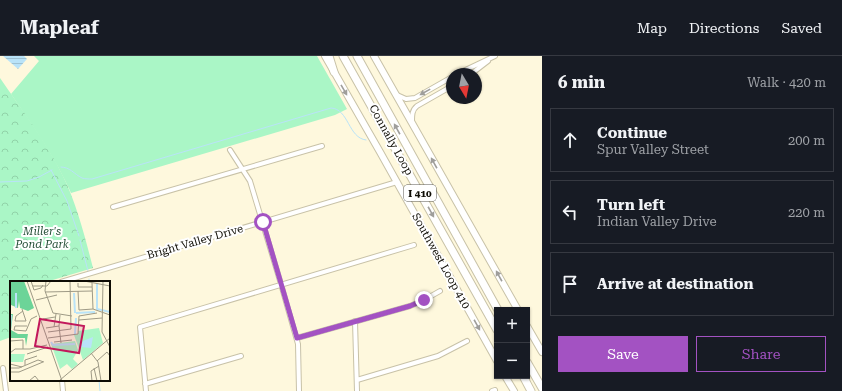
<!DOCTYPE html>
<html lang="en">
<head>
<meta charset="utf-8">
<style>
	body { margin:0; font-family:"Roboto Serif",serif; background:#20242c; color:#f1f3f6 }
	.controls { position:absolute; right:12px; bottom:12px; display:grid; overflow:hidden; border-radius:0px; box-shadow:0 1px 3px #0004 }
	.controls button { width:36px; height:36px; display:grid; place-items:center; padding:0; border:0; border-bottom:1px solid #363941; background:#171b24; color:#f1f3f6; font:20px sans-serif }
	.compass { position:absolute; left:446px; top:12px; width:36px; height:36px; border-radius:50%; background:#171b24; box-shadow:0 1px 3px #0004; rotate:170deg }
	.stop { position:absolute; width:12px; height:12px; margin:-9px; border:3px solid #a352c2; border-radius:50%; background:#fff }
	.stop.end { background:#a352c2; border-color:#fff; box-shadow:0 1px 4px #0008 }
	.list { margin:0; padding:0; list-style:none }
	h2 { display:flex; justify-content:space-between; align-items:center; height:52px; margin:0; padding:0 16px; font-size:17px }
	h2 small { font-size:13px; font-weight:400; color:#9ea1a6 }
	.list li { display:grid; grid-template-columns:26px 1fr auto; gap:12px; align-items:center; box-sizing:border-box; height:64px; margin:0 8px 8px; padding:0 8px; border:1px solid #363941; border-radius:0px }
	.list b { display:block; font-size:15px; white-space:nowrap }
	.list p { margin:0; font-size:13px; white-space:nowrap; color:#9ea1a6 }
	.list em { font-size:13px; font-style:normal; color:#9ea1a6 }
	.actions { display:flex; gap:8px; padding:12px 16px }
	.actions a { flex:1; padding:9px 0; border:1px solid #a352c2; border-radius:0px; text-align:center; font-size:14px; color:#a352c2 }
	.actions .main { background:#a352c2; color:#fff }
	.icon { flex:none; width:22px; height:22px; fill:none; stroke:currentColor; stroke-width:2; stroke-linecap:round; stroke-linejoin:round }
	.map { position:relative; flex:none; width:542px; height:335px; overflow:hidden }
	header { display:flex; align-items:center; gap:24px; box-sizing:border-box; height:56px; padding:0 20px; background:#171b24; border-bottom:1px solid #363941 }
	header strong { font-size:19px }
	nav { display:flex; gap:22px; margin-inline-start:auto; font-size:14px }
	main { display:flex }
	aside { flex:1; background:#171b24 }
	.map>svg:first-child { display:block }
	.grass { fill:#aaf6c6 }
	.park { fill:url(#park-crowns) }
	.water { fill:url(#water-rules) }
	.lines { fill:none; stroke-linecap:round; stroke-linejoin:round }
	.stream { stroke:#b9e3f8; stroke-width:1 }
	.street-casing { stroke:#c8c2a8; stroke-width:6 }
	.secondary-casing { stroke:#c8c2a8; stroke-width:8 }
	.highway-casing { stroke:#c8c2a8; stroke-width:9 }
	.street { stroke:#fff; stroke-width:4 }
	.secondary { stroke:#fff; stroke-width:6 }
	.highway { stroke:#fff; stroke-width:7 }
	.oneway { fill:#9f9e9b }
	.route { stroke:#a352c2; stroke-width:5 }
	.labels { text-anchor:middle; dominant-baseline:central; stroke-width:4; stroke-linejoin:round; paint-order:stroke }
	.shield { fill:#fff; stroke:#56554f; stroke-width:1 }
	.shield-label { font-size:10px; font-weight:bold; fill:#0e0c04 }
	.street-label { font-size:11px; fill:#0e0c04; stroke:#fff }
	.park-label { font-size:11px; font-style:italic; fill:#254f37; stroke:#fff }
	.inset-river { fill:none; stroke:#b9e3f8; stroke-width:2 }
	.inset-road { fill:none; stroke:#9e9a86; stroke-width:1 }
	.view { fill:#c2185b; fill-opacity:0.15; stroke:#c2185b; stroke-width:2 }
	.inset-edge { fill:none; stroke:#0e0c04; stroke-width:2 }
</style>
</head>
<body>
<header>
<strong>Mapleaf</strong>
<nav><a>Map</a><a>Directions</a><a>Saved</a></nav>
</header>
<main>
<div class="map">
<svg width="542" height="335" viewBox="0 0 542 335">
	<defs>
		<pattern id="park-crowns" width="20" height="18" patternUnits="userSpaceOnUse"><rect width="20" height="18" fill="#aaf6c6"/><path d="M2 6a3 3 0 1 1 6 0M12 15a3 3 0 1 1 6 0" fill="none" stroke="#91d2a8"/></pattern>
		<pattern id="water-rules" width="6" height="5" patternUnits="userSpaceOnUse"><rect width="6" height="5" fill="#b9e3f8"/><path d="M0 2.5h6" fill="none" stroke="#9ec2d3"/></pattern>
	</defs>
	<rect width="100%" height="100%" fill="#fef8dd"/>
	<path class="grass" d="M 34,0 L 317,0 L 347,53 L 335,59 L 71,137 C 55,101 33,70 11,38 L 39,5 Z"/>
	<path class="park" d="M 0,22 C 22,54 46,85 63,120 C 77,149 85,181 93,212 L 46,226 L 11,226 L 11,281 L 0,285 Z"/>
	<path class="water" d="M 3,0 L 24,0 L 27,3 L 18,13 Z"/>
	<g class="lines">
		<path class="stream" d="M 61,111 C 70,111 74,118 82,122 C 85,123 89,123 92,123 L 331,52 C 349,53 348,82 366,84
			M 51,114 L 67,145 L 79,180
			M 0,126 L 27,125 L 39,121 L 52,114
			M 80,184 L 88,215
			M 89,223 L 89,226
			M 99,324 L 100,335"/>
		<g class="street-casing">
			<path id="street" d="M 457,18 L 495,0
				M 471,18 L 488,5
				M 397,39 L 406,43 L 415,42 L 452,21
				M 412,66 C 412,59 412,54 417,50 L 452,30
				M 230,94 L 250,125 L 281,228 L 298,288 L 299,335
				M 113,151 L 322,90
				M 61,226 L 397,126
				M 355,265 L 357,335
				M 297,282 L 410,250 L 424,244 L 440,235
				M 3,312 L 6,335
				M 62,324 L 63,335
				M 357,324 L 438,300 L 467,285
				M 145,328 L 241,300
				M 146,335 L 140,271 L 414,189
				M 492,335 L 495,334"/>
		</g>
		<g class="secondary-casing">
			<path id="secondary" d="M 325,0 L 380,96 L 497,305
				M 374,0 L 518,254
				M 527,270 L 542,296
				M 505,320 L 514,335"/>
		</g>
		<g class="highway-casing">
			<path id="highway" d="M 329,0 L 334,16
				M 343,0 L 497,274
				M 357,0 L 498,254
				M 527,306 L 542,332
				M 523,320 L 531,335"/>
		</g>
		<use href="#street" class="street"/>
		<use href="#secondary" class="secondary"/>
		<use href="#highway" class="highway"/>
	</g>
	<defs><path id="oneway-solid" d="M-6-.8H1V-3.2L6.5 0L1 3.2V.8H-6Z"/></defs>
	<g class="oneway">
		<use href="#oneway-solid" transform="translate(344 34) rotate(60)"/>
		<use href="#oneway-solid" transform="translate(425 36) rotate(151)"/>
		<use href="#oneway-solid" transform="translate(397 73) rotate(-119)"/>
		<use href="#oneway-solid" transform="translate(434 107) rotate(-119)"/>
		<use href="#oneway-solid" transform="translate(431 156) rotate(61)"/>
		<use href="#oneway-solid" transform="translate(499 220) rotate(-119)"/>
		<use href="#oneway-solid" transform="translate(477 269) rotate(61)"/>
	</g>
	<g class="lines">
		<path class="route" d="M 263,166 L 297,282 L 410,250 L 424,244"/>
	</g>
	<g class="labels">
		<rect class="shield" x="404" y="129" width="32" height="16" rx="3"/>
		<g class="shield-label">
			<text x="420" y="137">I 410</text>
		</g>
		<g class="street-label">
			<text transform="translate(391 84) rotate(61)">Connally Loop</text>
			<text transform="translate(195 186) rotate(-16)">Bright Valley Drive</text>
			<text transform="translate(441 205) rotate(61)">Southwest Loop 410</text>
		</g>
		<g class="park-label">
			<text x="42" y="175">Miller's<tspan x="42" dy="13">Pond Park</tspan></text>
		</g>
	</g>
	<g transform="translate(10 225)">
		<rect width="100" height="100" fill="#fef8dd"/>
		<path d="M 65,60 L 68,69 L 63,78 L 68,83 L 62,88 L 57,83 L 50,88 L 41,63 ZM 0,73 L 15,73 L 13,81 L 0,81 Z" fill="#aaf6c6"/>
		<path d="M 0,0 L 14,0 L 24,27 L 18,30 L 10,27 L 9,20 L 8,27 L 1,24 ZM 0,33 L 3,33 L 1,49 L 8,53 L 18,53 L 16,65 L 15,57 L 0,57 Z" fill="#6cd498"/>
		<path d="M 89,47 L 93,62 L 73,79 L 64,54 L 68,53 L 68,50 Z" fill="#aaf6c6"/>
		<path d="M 83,56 L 81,67 L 71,66 L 73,60 Z" fill="#b9e3f8"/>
		<path class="inset-river" d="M 87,3 L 87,28 L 100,31M 6,12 L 6,27M 64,12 L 65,32M 66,32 L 85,31M 0,48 L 1,34M 65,53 L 66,37M 41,61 L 43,64 L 65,63"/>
		<path class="inset-road" d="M 17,0 L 52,100M 21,0 L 24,9 L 31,7 L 33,4M 36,0 L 35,10 L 43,32 L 62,35M 74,0 L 100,5M 93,0 L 92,51 L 100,66M 68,2 L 68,6 L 82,6M 82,2 L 83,28 L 100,34M 23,5 L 37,5 L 41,0M 68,10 L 69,29 L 83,28M 35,11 L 82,10M 26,19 L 47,14M 12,28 L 16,40 L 5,40 L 6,35 L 13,30M 50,34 L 49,45 L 51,62M 33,38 L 45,36M 69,39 L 92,37M 17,45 L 5,45 L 4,49 L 16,50 L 21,38 L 27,35M 44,46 L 46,33M 36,47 L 49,45M 38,51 L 61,48 L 60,0M 38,57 L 68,53 L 69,35 L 87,32M 0,60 L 13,59 L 13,68M 44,61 L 62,59M 0,72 L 5,68 L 20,68 L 37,64M 81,72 L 88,81 L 91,100M 17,73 L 38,66M 87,80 L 97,71 L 100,75M 0,83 L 12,86M 15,84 L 15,79 L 27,75M 0,87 L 9,87 L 28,79 L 34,81M 84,87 L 87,100M 0,91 L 9,91 L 33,81M 50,99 L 100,57M 19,100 L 25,95 L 29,100M 82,100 L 81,90 L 89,85"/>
		<path class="view" d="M 30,38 L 74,45 L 69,72 L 25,65 Z"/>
		<rect width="100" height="100" class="inset-edge"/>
	</g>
</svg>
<div class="controls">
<button>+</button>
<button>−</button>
</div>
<svg class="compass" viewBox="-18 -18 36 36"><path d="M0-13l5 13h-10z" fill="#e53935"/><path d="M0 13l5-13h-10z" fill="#9ea1a6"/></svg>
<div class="stop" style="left:263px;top:166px"></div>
<div class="stop end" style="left:424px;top:244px"></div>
</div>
<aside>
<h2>6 min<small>Walk · 420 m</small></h2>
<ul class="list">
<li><svg class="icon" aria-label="ahead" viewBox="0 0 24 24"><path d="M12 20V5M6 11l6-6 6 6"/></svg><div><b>Continue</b><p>Spur Valley Street</p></div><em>200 m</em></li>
<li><svg class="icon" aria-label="left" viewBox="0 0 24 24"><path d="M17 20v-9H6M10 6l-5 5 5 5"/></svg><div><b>Turn left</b><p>Indian Valley Drive</p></div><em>220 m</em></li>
<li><svg class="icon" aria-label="arrive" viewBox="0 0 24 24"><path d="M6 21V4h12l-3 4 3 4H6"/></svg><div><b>Arrive at destination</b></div></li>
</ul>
<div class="actions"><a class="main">Save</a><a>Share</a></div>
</aside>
</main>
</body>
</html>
